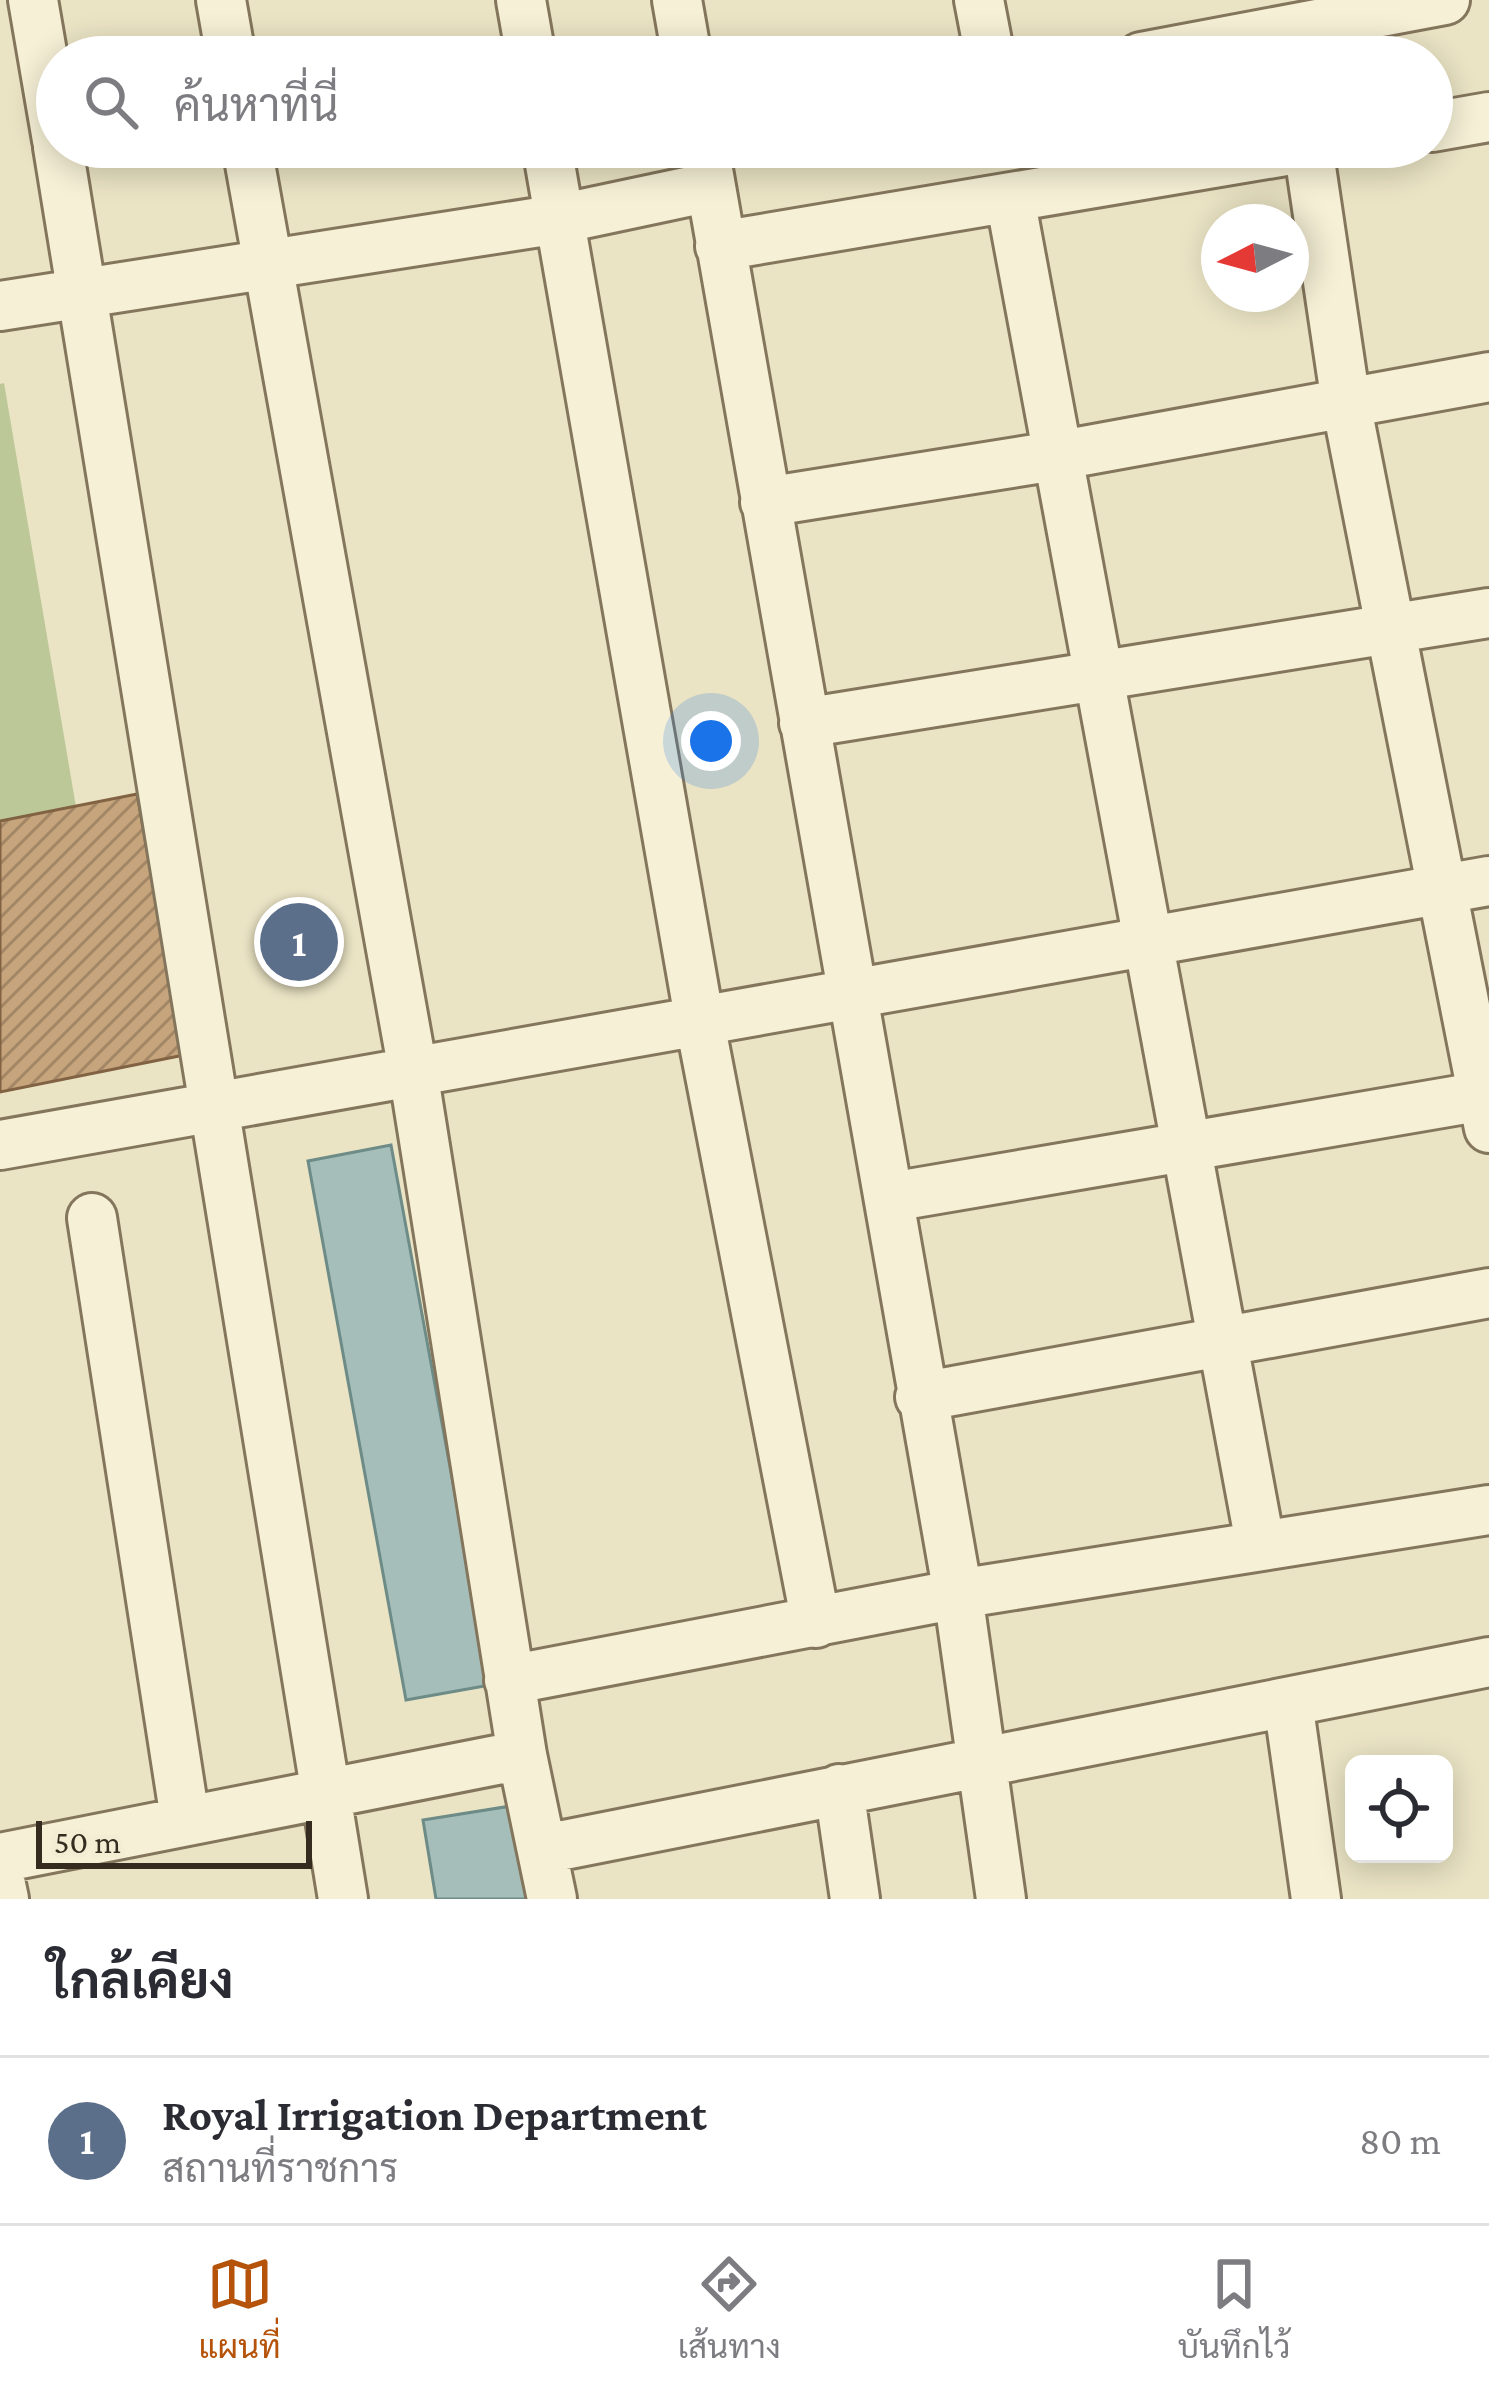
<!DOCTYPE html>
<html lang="th">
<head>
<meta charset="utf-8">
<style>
	body { margin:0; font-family:"Crimson Pro",Sarabun,serif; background:#f7f7f7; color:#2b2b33 }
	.controls { position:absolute; right:36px; bottom:36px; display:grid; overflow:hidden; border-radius:18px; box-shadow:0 6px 30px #0003 }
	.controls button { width:108px; height:108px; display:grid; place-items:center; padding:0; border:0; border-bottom:3px solid #e1e1e2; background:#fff; color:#2b2b33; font:60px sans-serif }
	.compass { position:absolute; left:1201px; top:204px; width:108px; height:108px; border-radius:50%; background:#fff; box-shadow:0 6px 30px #0003; rotate:264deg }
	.scale { position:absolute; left:36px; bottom:30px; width:276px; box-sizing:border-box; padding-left:12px; border:6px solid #352c1f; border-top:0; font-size:33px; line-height:42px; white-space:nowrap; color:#352c1f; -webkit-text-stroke:9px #f3edd3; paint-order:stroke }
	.you { position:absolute; left:711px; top:741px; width:42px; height:42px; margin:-30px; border:9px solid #fff; border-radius:50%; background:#1a73e8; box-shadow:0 0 0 18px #1a73e833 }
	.badge { display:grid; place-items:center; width:78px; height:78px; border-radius:50%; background:#b45309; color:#fff; font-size:39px; font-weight:700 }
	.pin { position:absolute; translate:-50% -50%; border:6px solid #fff; box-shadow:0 3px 12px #0006 }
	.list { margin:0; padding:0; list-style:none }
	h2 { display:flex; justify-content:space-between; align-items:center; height:156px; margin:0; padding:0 48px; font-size:51px }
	h2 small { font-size:39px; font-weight:400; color:#7c7c81 }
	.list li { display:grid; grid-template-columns:78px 1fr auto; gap:36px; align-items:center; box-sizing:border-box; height:168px; padding:0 48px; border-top:3px solid #e1e1e2 }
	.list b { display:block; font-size:45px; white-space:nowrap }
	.list p { margin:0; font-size:39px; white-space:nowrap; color:#7c7c81 }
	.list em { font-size:39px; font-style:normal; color:#7c7c81 }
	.icon { flex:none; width:66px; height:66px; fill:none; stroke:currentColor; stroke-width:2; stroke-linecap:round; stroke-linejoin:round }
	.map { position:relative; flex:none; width:1489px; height:1899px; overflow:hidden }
	.search { position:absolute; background:#fff; box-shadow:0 6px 30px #0003; left:36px; right:36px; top:36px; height:132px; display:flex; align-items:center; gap:30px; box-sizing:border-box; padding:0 42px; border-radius:66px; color:#7c7c81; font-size:45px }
	.sheet { height:324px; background:#fff }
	nav { display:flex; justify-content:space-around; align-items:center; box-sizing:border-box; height:168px; border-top:3px solid #e1e1e2; background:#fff; font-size:33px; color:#7c7c81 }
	nav a { display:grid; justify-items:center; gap:6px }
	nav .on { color:#b45309 }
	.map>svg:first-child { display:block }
	.green { fill:#bdc899 }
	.water { fill:#a5beba; stroke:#6d8b87; stroke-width:3 }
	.building { fill:url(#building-hatch); stroke:#816343; stroke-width:3 }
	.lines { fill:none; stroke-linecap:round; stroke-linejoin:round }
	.minor-casing { stroke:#84765c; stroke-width:54 }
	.minor { stroke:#f6f0d6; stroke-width:48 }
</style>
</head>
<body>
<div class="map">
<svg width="1489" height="1899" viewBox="0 0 1489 1899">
	<defs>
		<pattern id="building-hatch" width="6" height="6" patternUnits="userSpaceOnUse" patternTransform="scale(3)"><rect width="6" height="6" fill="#c6a47c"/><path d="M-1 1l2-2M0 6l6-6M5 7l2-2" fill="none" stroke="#a28665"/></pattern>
	</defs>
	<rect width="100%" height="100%" fill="#eae3c4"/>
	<path class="green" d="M 4,383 L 76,807 L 0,821 L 0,384 Z"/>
	<path class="water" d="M 391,1145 L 490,1685 L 406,1700 L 308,1161 Z
		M 517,1805 L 532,1899 L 436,1899 L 423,1820 Z"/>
	<path class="building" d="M 137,794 L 184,1055 L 0,1092 L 0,821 Z"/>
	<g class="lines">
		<g class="minor-casing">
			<path id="minor" d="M 33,0 L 57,140
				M 221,0 L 231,57
				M 521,0 L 531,57
				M 677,0 L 687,57
				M 979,0 L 990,57
				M 1141,57 L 1445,0
				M 1432,127 L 1489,117
				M 58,147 L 343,1899
				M 247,147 L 413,1071 L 522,1755 L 552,1899
				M 547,147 L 700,1023 L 816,1623
				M 704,147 L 958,1594 L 1001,1899
				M 1308,147 L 1346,403 L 1489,1128
				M 1010,198 L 1260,1543
				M 720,246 L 1309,147
				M 0,306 L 559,219 L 710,187
				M 765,502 L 1061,455 L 1489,377
				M 804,723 L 1489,613
				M 0,1145 L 1489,881
				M 891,1197 L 1483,1096
				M 92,1218 L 185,1819
				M 920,1397 L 1489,1293
				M 509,1680 L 958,1594 L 1489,1510
				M 1288,1702 L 1316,1899
				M 839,1789 L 855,1899
				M 544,1849 L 1489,1662
				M 0,1858 L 522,1755
				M 0,1880 L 4,1899"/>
		</g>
		<use href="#minor" class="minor"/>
	</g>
</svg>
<div class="controls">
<button><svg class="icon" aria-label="locate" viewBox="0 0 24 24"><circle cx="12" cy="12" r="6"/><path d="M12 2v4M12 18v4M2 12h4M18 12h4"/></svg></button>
</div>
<svg class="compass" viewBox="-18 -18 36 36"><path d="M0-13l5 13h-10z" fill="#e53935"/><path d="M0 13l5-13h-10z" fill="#7c7c81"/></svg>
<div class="scale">50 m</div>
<div class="you"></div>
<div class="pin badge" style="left:299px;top:942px;background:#5c6f8a">1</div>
<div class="search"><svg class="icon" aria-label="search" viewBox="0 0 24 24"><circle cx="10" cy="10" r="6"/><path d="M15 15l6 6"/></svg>ค้นหาที่นี่</div>
</div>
<section class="sheet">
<h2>ใกล้เคียง<small></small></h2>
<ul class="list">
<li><span class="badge" style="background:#5c6f8a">1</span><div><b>Royal Irrigation Department</b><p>สถานที่ราชการ</p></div><em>80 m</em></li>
</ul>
</section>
<nav>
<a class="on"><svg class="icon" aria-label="map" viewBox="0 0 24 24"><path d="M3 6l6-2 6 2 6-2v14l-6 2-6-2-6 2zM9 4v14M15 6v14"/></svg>แผนที่</a>
<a><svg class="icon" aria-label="directions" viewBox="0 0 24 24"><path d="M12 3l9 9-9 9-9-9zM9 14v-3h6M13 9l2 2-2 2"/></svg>เส้นทาง</a>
<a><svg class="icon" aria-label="saved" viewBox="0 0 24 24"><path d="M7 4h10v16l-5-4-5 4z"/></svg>บันทึกไว้</a>
</nav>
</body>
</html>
